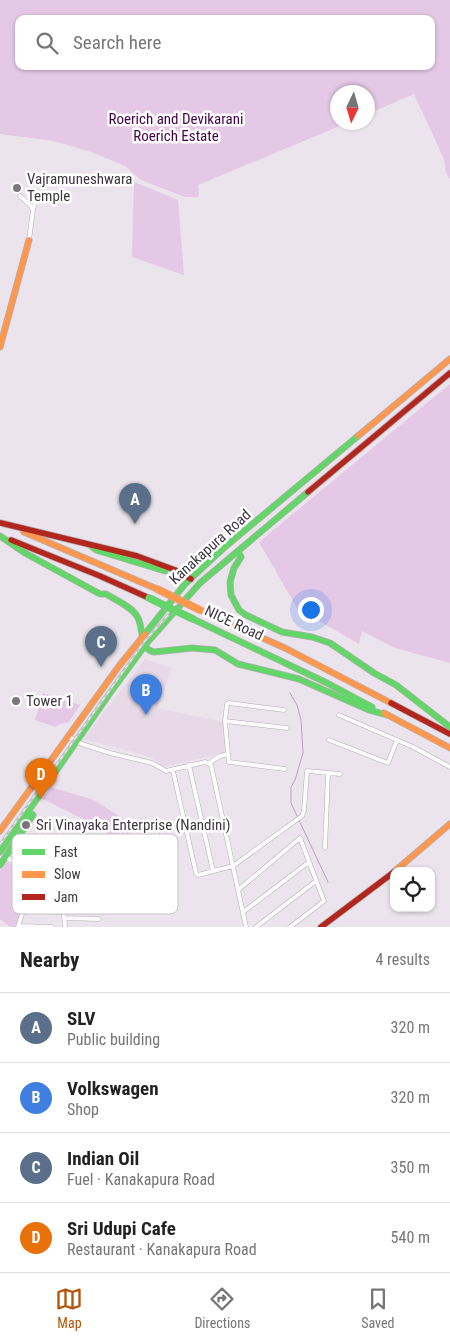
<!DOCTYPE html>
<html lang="en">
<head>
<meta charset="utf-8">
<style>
	body { margin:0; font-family:"Roboto Condensed",sans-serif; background:#f6f6f6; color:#222 }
	.controls { position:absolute; right:15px; bottom:15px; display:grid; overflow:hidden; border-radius:10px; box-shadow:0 1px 4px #0004 }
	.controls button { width:45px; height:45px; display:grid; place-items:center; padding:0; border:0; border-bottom:1px solid #e0e0e0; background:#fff; color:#222; font:25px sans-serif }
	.compass { position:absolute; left:330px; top:85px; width:45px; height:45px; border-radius:50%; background:#fff; box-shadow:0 1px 4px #0004; rotate:185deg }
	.you { position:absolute; left:310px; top:609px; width:18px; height:18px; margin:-12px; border:4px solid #fff; border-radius:50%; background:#1a73e8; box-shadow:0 0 0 8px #1a73e833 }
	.badge { display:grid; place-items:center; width:32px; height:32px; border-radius:50%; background:#b45309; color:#fff; font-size:16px; font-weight:700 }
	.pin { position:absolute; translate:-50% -41px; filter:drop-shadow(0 1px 2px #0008) }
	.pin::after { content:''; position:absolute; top:26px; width:18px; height:15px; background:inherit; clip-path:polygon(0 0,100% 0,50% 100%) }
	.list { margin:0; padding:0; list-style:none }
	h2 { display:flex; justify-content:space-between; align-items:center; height:65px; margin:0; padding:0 20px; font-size:21px }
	h2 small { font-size:16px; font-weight:400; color:#767676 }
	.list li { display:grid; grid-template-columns:32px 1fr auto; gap:15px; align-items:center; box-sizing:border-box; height:70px; padding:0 20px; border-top:1px solid #e0e0e0 }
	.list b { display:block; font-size:19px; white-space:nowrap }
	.list p { margin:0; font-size:16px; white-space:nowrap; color:#767676 }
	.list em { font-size:16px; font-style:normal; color:#767676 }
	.icon { flex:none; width:28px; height:28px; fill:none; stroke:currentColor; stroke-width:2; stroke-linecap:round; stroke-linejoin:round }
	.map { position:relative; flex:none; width:450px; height:927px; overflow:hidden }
	.search { position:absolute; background:#fff; box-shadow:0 1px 4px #0004; left:15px; right:15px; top:15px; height:55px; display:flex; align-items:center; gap:12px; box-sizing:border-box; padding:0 18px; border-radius:10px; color:#767676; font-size:19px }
	.sheet { height:345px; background:#fff }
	nav { display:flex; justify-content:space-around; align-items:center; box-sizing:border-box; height:70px; border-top:1px solid #e0e0e0; background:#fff; font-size:14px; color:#767676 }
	nav a { display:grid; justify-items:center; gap:2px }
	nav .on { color:#b45309 }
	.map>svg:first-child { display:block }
	.built { fill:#e7d9e8 }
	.green { fill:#e4c8e6; fill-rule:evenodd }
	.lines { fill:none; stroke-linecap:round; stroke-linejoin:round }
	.stream { stroke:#c29dc6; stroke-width:1 }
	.street-casing { stroke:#b3aeb4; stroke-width:5 }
	.fast-casing { stroke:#b3aeb4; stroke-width:7 }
	.slow-casing { stroke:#b3aeb4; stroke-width:7 }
	.jam-casing { stroke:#b3aeb4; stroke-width:7 }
	.street { stroke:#fcfbfc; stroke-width:4 }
	.fast { stroke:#63d668; stroke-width:5.5 }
	.slow { stroke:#ff974d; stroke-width:5.5 }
	.jam { stroke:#b3261e; stroke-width:5.5 }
	.rail-casing { stroke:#c5c3c5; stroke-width:3 }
	.rail { stroke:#fff; stroke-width:1; stroke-dasharray:4; stroke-linecap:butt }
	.fast-bridge-casing { stroke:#b7aab8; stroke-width:8; stroke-linecap:butt }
	.slow-bridge-casing { stroke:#b7aab8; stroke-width:8; stroke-linecap:butt }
	.fast-bridge { stroke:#63d668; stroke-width:7 }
	.slow-bridge { stroke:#ff974d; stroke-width:7 }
	.poi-dot { fill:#7b757c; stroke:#fff; stroke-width:2 }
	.labels { text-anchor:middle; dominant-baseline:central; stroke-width:5; stroke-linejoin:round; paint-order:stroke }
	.park-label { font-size:15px; fill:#45034c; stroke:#fff }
	.poi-label { font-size:15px; fill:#3e393f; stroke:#fff; text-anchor:start }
	.street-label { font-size:15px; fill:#3e393f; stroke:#fff }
	.key { fill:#fff; stroke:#c5c4c5; stroke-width:1 }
	.key-label { font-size:14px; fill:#3e393f }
</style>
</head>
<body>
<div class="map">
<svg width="450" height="927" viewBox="0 0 450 927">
	<rect width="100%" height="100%" fill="#ebe4ec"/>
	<path class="built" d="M 145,659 L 172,668 L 157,708 L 223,722 L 228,752 L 163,767 L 151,757 L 84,739 Z"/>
	<path class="green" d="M 0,0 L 450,0 L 450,179 L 446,173 L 444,159 L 414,94 L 368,114 L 368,92 L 338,92 L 338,122 L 347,123 L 198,185 L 199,197 L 185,197 L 141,180 L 125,166 L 91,152 L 54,141 L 0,134 ZM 19,19 L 431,19 L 431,66 L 19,66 Z
		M 134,182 L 178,200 L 184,275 L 132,257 Z
		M 450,384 L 450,663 L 395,648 L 362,631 L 359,644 L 297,608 L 259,542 Z
		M 43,693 L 80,705 L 68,723 L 62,723 L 55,727 L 35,720 Z
		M 50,787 L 94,800 L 133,825 L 123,843 L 95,825 L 43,799 Z
		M 7,862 L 42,883 L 25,910 L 22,909 L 15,927 L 10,927 L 0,919 L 0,871 Z"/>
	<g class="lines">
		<path class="stream" d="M 290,693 L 297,705 L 301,720 L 303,753 L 295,780 L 291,787 L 291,803 L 328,882"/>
		<g class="street-casing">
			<path id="street" d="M 20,196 L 31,206 L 33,210 L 29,240
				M 33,210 L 37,194
				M 339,715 L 413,747 L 450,767
				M 225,721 L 287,728
				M 69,737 L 82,744 L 110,753 L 152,763 L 166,771 L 205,762 L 211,765 L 246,927
				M 329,740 L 388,763 L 397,740
				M 228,754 L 229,762 L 285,769
				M 209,763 L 220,756 L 228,754 L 225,721 L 227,704 L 229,703 L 284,710
				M 189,765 L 213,871
				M 173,771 L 196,873 L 198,875 L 233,866 L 302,816 L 304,811 L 307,771 L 340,774
				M 325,848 L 328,773
				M 6,857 C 35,875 64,888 65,927
				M 238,890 L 300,838 L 324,901 L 290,927
				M 243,912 L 309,862
				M 64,918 L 99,919
				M 19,926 L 52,927
				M 18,927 L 23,911 L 63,912
				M 256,927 L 316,881"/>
		</g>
		<g class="fast-casing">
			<path id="fast" d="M 0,536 L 25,553 L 100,594 L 106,594 C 116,600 134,608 138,618 C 144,630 139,649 154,652 L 192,648 L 215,650 L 238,664 L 299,679 L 369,710 L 387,715
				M 90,545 L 96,550 L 165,571
				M 238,551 L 241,557 L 234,568 L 230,582 L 231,595 L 239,610 L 246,615 L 282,632 L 312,637 L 330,643 L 374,673 L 396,685 L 450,727
				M 193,619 L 327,683 L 372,707
				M 145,634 L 185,584 L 226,546 L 358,436
				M 0,852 L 110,693 L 146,644 L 200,583 L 308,492
				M 0,865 L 33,815 L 28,811"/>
		</g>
		<g class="slow-casing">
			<path id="slow" d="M 0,347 L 29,240
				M 358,436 L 450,359
				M 24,532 L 157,589
				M 200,610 L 285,648 L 391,703
				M 384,713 L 450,748
				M 0,831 L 119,666 L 145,634
				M 395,871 L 450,824"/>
		</g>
		<g class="jam-casing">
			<path id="jam" d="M 308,492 L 450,373
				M 1,523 L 137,556 L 175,570 L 191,579
				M 11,540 L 100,576 L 149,598
				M 391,703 L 450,734
				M 321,927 L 394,872"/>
		</g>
		<use href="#street" class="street"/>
		<use href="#fast" class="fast"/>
		<use href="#slow" class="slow"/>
		<use href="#jam" class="jam"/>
		<g class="rail-casing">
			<path id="rail" d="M 0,844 L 144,642 L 168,615"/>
		</g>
		<use href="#rail" class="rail"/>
		<g class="fast-bridge-casing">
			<path id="fast-bridge" d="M 149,598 L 193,619"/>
		</g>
		<g class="slow-bridge-casing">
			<path id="slow-bridge" d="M 157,589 L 200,610"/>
		</g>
		<use href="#fast-bridge" class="fast-bridge"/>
		<use href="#slow-bridge" class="slow-bridge"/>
	</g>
	<g class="poi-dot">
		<circle cx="17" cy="188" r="5"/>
		<circle cx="16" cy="701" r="5"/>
		<circle cx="26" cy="825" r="5"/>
	</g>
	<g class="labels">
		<g class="park-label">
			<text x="176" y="119">Roerich and Devikarani<tspan x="176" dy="17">Roerich Estate</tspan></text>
		</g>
		<g class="poi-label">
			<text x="27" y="179">Vajramuneshwara<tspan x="27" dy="17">Temple</tspan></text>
			<text x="26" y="701">Tower 1</text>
			<text x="36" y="825">Sri Vinayaka Enterprise (Nandini)</text>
		</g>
		<g class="street-label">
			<text transform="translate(210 547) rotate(-42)">Kanakapura Road</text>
			<text transform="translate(234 623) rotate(25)">NICE Road</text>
		</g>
	</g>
	<rect x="12" y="834" width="166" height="80" rx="8" class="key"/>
	<rect x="22" y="849" width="23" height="6" fill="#63d668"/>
	<rect x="22" y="871" width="23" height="7" fill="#ff974d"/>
	<rect x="22" y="894" width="23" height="6" fill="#b3261e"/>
	<g class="key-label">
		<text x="54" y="857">Fast</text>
		<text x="54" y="879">Slow</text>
		<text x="54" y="902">Jam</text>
	</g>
</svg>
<div class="controls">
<button><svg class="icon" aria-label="locate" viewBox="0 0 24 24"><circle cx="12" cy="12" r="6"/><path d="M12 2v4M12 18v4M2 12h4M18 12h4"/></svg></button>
</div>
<svg class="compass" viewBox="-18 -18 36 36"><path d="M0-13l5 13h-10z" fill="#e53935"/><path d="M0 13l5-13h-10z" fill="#767676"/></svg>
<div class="you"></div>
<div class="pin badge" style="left:135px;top:524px;background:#5c6f8a">A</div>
<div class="pin badge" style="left:146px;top:715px;background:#3f7fe0">B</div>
<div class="pin badge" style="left:101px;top:667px;background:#5c6f8a">C</div>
<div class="pin badge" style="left:41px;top:799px;background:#e8710a">D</div>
<div class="search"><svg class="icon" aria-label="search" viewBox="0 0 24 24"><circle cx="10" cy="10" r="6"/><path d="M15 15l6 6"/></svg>Search here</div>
</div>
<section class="sheet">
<h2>Nearby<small>4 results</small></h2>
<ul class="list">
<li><span class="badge" style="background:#5c6f8a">A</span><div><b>SLV</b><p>Public building</p></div><em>320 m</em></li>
<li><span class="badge" style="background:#3f7fe0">B</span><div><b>Volkswagen</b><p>Shop</p></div><em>320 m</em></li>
<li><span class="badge" style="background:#5c6f8a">C</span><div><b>Indian Oil</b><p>Fuel · Kanakapura Road</p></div><em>350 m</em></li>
<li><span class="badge" style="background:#e8710a">D</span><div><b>Sri Udupi Cafe</b><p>Restaurant · Kanakapura Road</p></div><em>540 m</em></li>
</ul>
</section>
<nav>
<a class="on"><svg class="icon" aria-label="map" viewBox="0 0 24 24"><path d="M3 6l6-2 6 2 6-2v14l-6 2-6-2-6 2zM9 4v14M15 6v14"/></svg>Map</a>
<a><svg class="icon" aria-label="directions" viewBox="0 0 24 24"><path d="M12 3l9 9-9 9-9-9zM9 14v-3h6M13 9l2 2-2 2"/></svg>Directions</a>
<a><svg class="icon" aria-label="saved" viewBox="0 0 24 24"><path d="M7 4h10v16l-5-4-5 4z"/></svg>Saved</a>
</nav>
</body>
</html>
